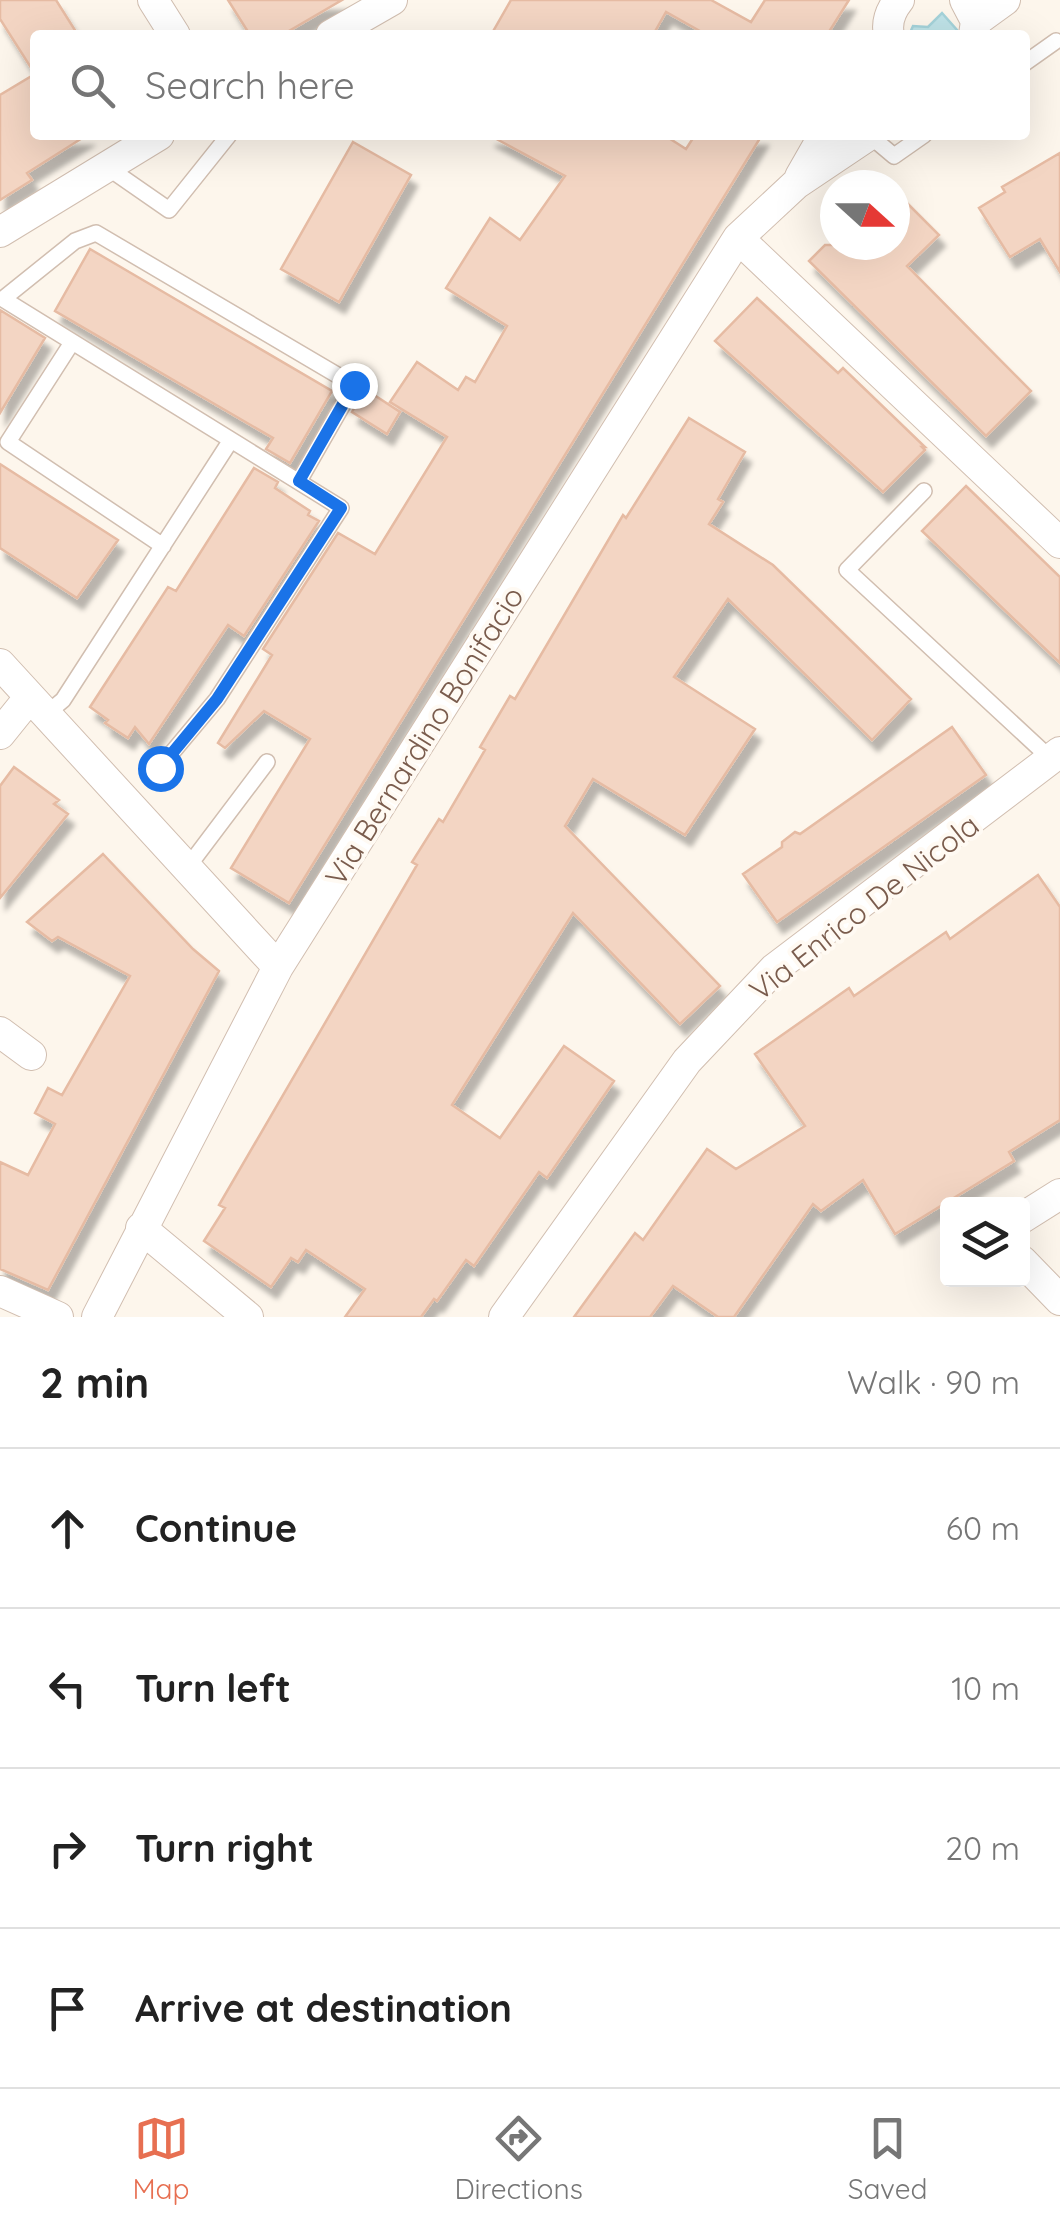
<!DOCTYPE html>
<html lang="en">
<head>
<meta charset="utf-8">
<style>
	body { margin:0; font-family:Quicksand,sans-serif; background:#f6f6f6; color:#222 }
	.controls { position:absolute; right:30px; bottom:30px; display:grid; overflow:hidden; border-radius:10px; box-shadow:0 10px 40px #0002 }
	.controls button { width:90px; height:90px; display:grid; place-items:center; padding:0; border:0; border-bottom:2px solid #e0e0e0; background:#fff; color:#222; font:50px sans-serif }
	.compass { position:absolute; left:820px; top:170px; width:90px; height:90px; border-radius:50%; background:#fff; box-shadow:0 10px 40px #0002; rotate:111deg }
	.stop { position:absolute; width:30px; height:30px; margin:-22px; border:8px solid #1a73e8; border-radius:50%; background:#fff }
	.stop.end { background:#1a73e8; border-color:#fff; box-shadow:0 2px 10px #0008 }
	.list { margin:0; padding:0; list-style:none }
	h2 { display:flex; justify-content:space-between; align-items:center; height:130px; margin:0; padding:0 40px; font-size:42px }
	h2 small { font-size:32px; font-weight:400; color:#767676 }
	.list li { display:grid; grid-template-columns:65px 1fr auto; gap:30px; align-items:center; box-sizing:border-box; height:160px; padding:0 40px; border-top:2px solid #e0e0e0 }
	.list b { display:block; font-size:38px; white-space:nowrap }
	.list em { font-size:32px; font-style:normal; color:#767676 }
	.icon { flex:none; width:55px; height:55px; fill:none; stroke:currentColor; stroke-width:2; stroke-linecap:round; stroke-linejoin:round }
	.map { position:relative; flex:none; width:1060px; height:1317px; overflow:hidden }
	.search { position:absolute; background:#fff; box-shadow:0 10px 40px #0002; left:30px; right:30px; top:30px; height:110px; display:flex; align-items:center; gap:25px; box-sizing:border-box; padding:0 35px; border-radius:10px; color:#767676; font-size:38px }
	.sheet { height:770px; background:#fff }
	nav { display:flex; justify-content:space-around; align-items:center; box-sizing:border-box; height:140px; border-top:2px solid #e0e0e0; background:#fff; font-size:28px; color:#767676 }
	nav a { display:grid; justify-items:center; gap:5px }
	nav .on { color:#e76f51 }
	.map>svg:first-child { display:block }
	.water { fill:#bfe3e8; stroke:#a5d3da; stroke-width:2.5 }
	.building { fill:#f3d5c3; stroke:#e6bba3; stroke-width:2.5; filter:url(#shadow) }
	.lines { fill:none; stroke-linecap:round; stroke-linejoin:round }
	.lane-casing { stroke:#d1beb0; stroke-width:18 }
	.street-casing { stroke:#d1beb0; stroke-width:32 }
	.lane { stroke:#fff; stroke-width:15 }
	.street { stroke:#fff; stroke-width:30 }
	.route { stroke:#1a73e8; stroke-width:12 }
	.labels { text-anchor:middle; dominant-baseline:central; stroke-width:8; stroke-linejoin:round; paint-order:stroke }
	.street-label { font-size:30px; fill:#7a5c4d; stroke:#fffaf3 }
</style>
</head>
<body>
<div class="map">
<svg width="1060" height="1317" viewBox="0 0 1060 1317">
	<defs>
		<filter id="shadow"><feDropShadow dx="6" dy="11" stdDeviation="2.5" flood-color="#0004"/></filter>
	</defs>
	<rect width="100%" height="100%" fill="#fdf6ec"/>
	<path class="water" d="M 942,13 L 957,30 L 957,35 L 909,35 L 913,26 L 928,27 Z"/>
	<path class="building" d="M 0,0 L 56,0 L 78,35 L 35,35 L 35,74 L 0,19 Z
		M 228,0 L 342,0 L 282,35 L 250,35 Z
		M 511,0 L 711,0 L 751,22 L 765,0 L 849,0 L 827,35 L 707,35 L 666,12 L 653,35 L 491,35 Z
		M 35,74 L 35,135 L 87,135 L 27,173 L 32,180 L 0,200 L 0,95 Z
		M 489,135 L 664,135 L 686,149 L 695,135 L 762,135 L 289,903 L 231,868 L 310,739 L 264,711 L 225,748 L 218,743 L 272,655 L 263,649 L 338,533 L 375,554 L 447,437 L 390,402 L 417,362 L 458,390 L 466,377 L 475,382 L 507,326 L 446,288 L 490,218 L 520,240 L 565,176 Z
		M 353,142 L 411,175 L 339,302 L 281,269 Z
		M 1060,153 L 1060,272 L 1040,239 L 1010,257 L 979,208 L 1005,192 L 1002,187 Z
		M 895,191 L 939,235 L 907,266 L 1031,391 L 986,436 L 809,261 L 825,245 L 895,245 Z
		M 90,249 L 332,391 L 290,463 L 266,449 L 273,438 L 55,311 Z
		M 757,298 L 838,373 L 843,368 L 925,447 L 922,447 L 925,450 L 883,492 L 715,341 Z
		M 0,310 L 45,338 L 0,413 Z
		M 365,389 L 400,412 L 387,434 L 352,412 Z
		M 689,418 L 745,452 L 718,499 L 723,502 L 709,524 L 773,565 L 911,699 L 872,740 L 728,599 L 674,677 L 755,729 L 685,835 L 593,779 L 565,826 L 720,986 L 680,1024 L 573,913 L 452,1105 L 500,1138 L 564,1046 L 614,1081 L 547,1178 L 539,1172 L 474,1266 L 466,1260 L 437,1301 L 434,1299 L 421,1317 L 345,1317 L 365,1289 L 306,1250 L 298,1262 L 291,1258 L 271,1287 L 204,1241 L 225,1208 L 219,1205 L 417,865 L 412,862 L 439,819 L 443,822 L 485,750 L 480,747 L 510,696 L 515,699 L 623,515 L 626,518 Z
		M 0,464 L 118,540 L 77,598 L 0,548 Z
		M 254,468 L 278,482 L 275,488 L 310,511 L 308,515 L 319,521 L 244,636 L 228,625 L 149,744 L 135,727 L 128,738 L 105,723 L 108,720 L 90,707 L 168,587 L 176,591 Z
		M 966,486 L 1060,577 L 1060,663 L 922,531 Z
		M 952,727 L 986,775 L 777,922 L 743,874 L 782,847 L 782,842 L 795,832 L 800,834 Z
		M 14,767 L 59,800 L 54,804 L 68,814 L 0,898 L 0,786 Z
		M 103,854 L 193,949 L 219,971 L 48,1290 L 0,1269 L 0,1162 L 28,1175 L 55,1124 L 35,1113 L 48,1088 L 62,1095 L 130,976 L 58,937 L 52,941 L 27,922 Z
		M 1038,875 L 1060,907 L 1060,1120 L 1009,1152 L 1014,1161 L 895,1234 L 863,1180 L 821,1211 L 813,1204 L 734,1317 L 718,1317 L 673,1286 L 650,1317 L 574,1317 L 635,1233 L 643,1240 L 707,1149 L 736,1169 L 805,1126 L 755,1054 L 849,988 L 854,996 L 946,932 L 950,939 Z"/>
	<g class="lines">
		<g class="lane-casing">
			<path id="lane" d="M 1025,63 L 1056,41
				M 869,135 L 894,156 L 924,135
				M 107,167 L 169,210 L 229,135
				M 71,344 L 8,442 L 163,546
				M 924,491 L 847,570 L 1052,760
				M 45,715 L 63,700 L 231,440
				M 160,767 L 217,699 L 341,508 L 3,299 L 75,241 L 96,233 L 354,385 L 299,481
				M 187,868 L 267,762"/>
		</g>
		<g class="street-casing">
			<path id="street" d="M 153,0 L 175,35
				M 965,0 L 976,21 L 974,35
				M 976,21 L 1005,0
				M 331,35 L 392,0
				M 889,35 C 886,22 891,10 899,0
				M 800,177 L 824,135
				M 0,232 L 159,135
				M 738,238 L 1060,543
				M 0,664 L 278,967
				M 0,734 L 29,698
				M 0,1032 L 31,1055
				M 1022,1218 L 1060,1194
				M 141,1228 L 248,1317
				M 1022,1261 L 1060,1300
				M 0,1291 L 58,1317
				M 97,1317 L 278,967 L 738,238 L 796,184 L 869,135
				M 504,1317 L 687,1061 L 774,969 L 1060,752"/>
		</g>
		<use href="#lane" class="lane"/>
		<use href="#street" class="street"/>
	</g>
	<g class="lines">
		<path class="route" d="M 160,768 L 217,699 L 341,508 L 299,481 L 354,385"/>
	</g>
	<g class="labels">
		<g class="street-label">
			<text transform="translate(424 736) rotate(-58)">Via Bernardino Bonifacio</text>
			<text transform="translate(864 907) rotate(-38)">Via Enrico De Nicola</text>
		</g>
	</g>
</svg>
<div class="controls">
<button><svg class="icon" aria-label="layers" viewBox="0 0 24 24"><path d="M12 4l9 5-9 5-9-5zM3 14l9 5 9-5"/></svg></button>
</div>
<svg class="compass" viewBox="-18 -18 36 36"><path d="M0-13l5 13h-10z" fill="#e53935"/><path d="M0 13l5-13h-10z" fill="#767676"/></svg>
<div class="stop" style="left:160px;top:768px"></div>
<div class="stop end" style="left:354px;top:385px"></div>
<div class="search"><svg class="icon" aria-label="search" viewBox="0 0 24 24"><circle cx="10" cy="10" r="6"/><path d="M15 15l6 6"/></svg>Search here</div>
</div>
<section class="sheet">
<h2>2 min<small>Walk · 90 m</small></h2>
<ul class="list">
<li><svg class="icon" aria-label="ahead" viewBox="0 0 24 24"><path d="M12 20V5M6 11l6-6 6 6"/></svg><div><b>Continue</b></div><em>60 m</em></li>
<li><svg class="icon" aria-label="left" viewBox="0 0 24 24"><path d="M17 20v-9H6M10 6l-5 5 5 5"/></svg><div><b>Turn left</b></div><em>10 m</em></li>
<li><svg class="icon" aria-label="right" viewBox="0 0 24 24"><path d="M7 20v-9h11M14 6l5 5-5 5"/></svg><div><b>Turn right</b></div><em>20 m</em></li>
<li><svg class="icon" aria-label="arrive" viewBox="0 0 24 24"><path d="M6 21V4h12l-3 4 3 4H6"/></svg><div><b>Arrive at destination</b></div></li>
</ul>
</section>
<nav>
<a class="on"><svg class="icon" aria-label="map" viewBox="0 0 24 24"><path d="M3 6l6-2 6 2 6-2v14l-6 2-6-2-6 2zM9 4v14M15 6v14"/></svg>Map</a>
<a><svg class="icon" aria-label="directions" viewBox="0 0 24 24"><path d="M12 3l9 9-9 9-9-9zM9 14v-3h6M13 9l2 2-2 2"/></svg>Directions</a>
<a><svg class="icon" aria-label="saved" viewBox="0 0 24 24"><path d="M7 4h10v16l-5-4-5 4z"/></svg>Saved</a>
</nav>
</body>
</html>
